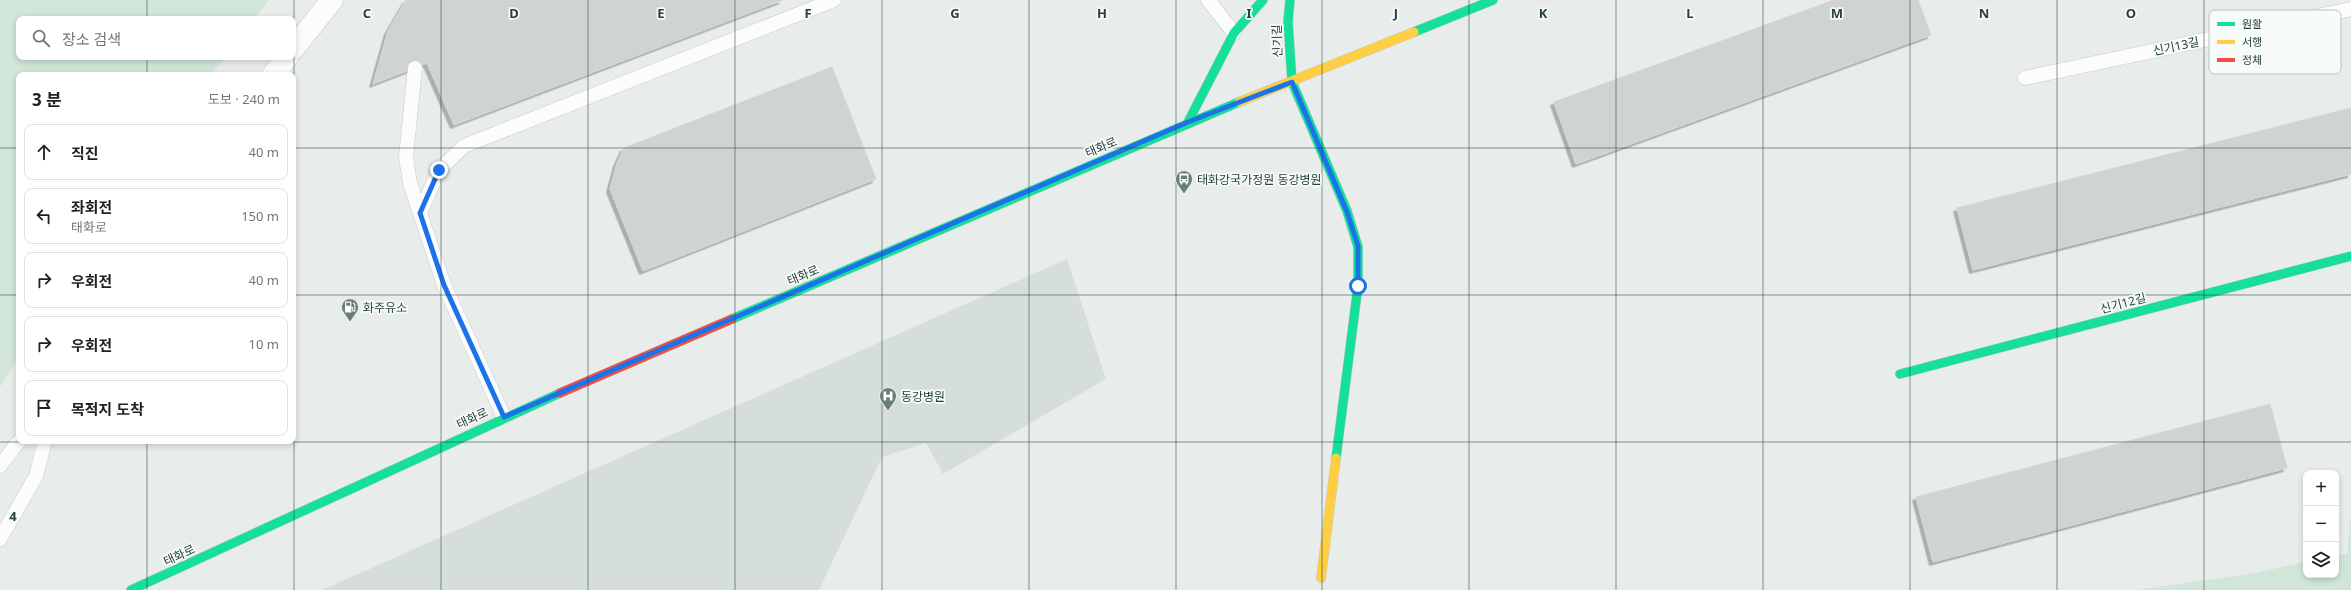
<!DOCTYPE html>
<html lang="ko">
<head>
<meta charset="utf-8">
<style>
	body { margin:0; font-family:"Noto Sans","Noto Sans KR",sans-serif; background:#f6f6f6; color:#222 }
	.controls { position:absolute; right:12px; bottom:12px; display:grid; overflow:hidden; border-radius:8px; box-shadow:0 2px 6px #0003 }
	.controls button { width:36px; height:36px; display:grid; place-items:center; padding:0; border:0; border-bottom:1px solid #e0e0e0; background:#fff; color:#222; font:20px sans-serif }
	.stop { position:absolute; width:12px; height:12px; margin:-9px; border:3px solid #1a73e8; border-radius:50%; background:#fff }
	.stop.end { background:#1a73e8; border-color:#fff; box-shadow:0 1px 4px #0008 }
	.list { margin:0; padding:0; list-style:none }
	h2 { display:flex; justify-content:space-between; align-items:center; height:52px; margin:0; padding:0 16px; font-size:17px }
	h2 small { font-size:13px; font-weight:400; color:#767676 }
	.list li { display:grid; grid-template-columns:26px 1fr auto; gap:12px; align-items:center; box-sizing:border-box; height:56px; margin:0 8px 8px; padding:0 8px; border:1px solid #e0e0e0; border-radius:8px }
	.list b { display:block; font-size:15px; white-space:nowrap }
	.list p { margin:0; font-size:13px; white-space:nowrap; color:#767676 }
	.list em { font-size:13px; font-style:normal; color:#767676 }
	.icon { flex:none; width:22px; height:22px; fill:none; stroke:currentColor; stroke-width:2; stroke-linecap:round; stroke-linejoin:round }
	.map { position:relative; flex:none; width:2351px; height:590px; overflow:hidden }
	.search { position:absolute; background:#fff; box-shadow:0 2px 6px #0003; left:16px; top:16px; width:280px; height:44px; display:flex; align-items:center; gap:10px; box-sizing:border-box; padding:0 14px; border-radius:8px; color:#767676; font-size:15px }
	.panel { position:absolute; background:#fff; box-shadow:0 2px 6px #0003; left:16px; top:72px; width:280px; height:372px; border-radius:8px }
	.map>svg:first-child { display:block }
	.built { fill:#d6dedb }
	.green { fill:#d1e6d8 }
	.building { fill:#cfd4d2; stroke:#d1d6d4; filter:url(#shadow) }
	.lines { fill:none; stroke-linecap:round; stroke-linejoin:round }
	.lane-casing { stroke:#c5cac8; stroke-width:15 }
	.street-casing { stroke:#c5cac8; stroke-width:23 }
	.fast-casing { stroke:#c3cbc8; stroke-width:10 }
	.slow-casing { stroke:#c3cbc8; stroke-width:10 }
	.jam-casing { stroke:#c3cbc8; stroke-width:10 }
	.lane { stroke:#fcfcfc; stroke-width:14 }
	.street { stroke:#fcfcfc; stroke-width:22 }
	.fast { stroke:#16e098; stroke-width:9 }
	.slow { stroke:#ffcf43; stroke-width:9 }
	.jam { stroke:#f24e42; stroke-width:9 }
	.route { stroke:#1a73e8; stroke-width:5 }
	.grid { fill:none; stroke:#24423a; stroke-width:1; stroke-opacity:0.55 }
	.labels { text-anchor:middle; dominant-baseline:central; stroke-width:3.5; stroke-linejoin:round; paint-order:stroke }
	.street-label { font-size:12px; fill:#24423a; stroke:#f7fbf9 }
	.poi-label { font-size:12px; fill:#24423a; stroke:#f7fbf9; text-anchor:start }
	.key { fill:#f7fbf9; stroke:#b8c4c0; stroke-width:1 }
	.key-label { font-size:11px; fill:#24423a }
	.grid-label { font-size:13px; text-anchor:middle; font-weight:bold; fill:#24423a; stroke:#f7fbf9; stroke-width:3.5; stroke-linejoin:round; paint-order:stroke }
</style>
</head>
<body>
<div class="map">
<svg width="2351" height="590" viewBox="0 0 2351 590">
	<defs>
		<filter id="shadow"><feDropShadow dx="-3.5" dy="3.5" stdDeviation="0" flood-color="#0004"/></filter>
	</defs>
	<rect width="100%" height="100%" fill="#e8edeb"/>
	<path class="built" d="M 1067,259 L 1106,379 L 943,474 L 926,443 L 882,457 L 819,590 L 322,590 Z"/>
	<path class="green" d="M 0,0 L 269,0 L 254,19 L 19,19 L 19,57 L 225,57 L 211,75 L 19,75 L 19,356 L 0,387 Z
		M 2351,515 L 2351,590 L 2136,590 L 2250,574 L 2306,562 L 2306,575 L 2336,575 L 2336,556 L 2347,554 Z"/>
	<path class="building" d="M 406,0 L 783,0 L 454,125 L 427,63 L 373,84 L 388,31 Z
		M 1834,0 L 1918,0 L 1931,35 L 1576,164 L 1554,102 Z
		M 832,67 L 876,179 L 643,271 L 610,189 L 617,163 L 624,148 Z
		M 2351,108 L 2351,174 L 1973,270 L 1957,208 Z
		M 2270,404 L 2287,468 L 1933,562 L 1916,497 Z"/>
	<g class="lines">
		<g class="lane-casing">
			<path id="lane" d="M 1208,0 L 1234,33
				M 415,68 L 406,157 L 410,183 L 444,285 L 504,417
				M 2025,78 L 2351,9
				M 420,213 L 439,170 L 464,146 L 834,0
				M 0,466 L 19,441
				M 0,539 L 36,476 L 45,441"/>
		</g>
		<g class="street-casing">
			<path id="street" d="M 293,49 L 332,0
				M 273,75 L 287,57"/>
		</g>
		<g class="fast-casing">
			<path id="fast" d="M 1290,0 L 1288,21 L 1292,82 L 1347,211 L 1358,247 L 1358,286 L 1336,458
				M 1414,32 L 1493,0
				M 1188,122 L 1234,33 L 1263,0
				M 732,319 L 1239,102
				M 1900,374 L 2351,256
				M 131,590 L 560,393"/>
		</g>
		<g class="slow-casing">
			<path id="slow" d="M 1239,102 L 1414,32
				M 1321,578 L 1336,458"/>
		</g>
		<g class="jam-casing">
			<path id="jam" d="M 560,393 L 732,319"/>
		</g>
		<use href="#lane" class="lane"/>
		<use href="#street" class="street"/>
		<use href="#fast" class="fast"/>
		<use href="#slow" class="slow"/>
		<use href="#jam" class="jam"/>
	</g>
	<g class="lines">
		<path class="route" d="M 439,170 L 420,213 L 444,285 L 504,417 L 1188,122 L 1292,82 L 1347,212 L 1358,246 L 1358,286"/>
	</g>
	<path class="grid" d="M 147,0 L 147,19M 294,0 L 294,590M 441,0 L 441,590M 588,0 L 588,590M 735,0 L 735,590M 882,0 L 882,590M 1029,0 L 1029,590M 1176,0 L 1176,590M 1322,0 L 1322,590M 1469,0 L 1469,590M 1616,0 L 1616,590M 1763,0 L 1763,590M 1910,0 L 1910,590M 2057,0 L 2057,590M 2204,0 L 2204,590M 147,57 L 147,75M 0,148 L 19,148M 293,148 L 2351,148M 0,295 L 19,295M 293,295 L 2351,295M 147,441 L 147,590M 0,442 L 2351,442"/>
	<defs>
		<g id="bus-pin" transform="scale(0.9)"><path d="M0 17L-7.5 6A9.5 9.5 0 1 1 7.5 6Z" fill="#697e78" stroke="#f7fbf9"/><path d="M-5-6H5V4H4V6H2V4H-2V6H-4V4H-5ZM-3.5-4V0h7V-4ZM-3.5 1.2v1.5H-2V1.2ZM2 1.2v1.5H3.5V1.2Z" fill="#fff"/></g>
		<g id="fuel-pin" transform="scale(0.9)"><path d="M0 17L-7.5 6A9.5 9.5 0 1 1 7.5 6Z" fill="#697e78" stroke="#f7fbf9"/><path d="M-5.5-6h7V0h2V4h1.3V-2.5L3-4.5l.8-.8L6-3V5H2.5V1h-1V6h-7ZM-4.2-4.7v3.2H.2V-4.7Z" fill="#fff"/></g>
		<g id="hospital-pin" transform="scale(0.9)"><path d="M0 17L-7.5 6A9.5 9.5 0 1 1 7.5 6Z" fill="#697e78" stroke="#f7fbf9"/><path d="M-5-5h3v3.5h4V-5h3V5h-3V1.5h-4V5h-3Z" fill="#fff"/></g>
	</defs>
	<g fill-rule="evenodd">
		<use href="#bus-pin" x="1184" y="179"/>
		<use href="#fuel-pin" x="350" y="307"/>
		<use href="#hospital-pin" x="888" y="396"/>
	</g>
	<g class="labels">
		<g class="street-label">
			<text transform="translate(1277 41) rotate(-92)">신기길</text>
			<text transform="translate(2176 46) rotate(-12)">신기13길</text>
			<text transform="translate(1101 147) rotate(-23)">태화로</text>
			<text transform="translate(803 275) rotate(-23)">태화로</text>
			<text transform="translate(2123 303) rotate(-15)">신기12길</text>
			<text transform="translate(472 418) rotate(-25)">태화로</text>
			<text transform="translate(179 555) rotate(-25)">태화로</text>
		</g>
		<g class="poi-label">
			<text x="1197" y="179">태화강국가정원 동강병원</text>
			<text x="363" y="307">화주유소</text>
			<text x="901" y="396">동강병원</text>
		</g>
	</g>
	<rect x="2209" y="10" width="132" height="64" rx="6" class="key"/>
	<rect x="2217" y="22" width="18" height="4" fill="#16e098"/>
	<rect x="2217" y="40" width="18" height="4" fill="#ffcf43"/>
	<rect x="2217" y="58" width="18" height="4" fill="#f24e42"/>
	<g class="key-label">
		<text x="2242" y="28">원활</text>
		<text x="2242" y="46">서행</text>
		<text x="2242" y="64">정체</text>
	</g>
	<g class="grid-label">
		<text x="367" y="18">C</text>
		<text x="514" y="18">D</text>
		<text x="661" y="18">E</text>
		<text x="808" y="18">F</text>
		<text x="955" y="18">G</text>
		<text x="1102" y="18">H</text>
		<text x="1249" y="18">I</text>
		<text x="1396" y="18">J</text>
		<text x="1543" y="18">K</text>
		<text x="1690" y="18">L</text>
		<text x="1837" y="18">M</text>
		<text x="1984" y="18">N</text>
		<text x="2131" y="18">O</text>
		<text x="13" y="521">4</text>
	</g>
</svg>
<div class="controls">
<button>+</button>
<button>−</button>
<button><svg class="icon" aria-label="layers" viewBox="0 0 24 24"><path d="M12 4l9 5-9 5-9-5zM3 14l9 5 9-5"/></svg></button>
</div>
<div class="stop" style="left:1358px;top:286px"></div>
<div class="stop end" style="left:439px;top:170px"></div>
<div class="search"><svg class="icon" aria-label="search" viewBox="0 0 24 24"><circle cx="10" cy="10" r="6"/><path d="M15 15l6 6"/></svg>장소 검색</div>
<section class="panel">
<h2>3 분<small>도보 · 240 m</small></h2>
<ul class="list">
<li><svg class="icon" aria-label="ahead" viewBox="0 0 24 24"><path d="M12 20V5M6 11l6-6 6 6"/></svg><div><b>직진</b></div><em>40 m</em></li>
<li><svg class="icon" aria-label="left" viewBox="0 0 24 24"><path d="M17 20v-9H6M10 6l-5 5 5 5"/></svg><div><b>좌회전</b><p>태화로</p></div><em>150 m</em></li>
<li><svg class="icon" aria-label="right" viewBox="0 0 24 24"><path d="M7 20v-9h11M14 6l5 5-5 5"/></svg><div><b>우회전</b></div><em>40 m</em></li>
<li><svg class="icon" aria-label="right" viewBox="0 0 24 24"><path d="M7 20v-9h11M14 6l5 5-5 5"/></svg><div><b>우회전</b></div><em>10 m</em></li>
<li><svg class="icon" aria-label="arrive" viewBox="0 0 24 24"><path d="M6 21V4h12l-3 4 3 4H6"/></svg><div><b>목적지 도착</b></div></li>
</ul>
</section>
</div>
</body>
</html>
